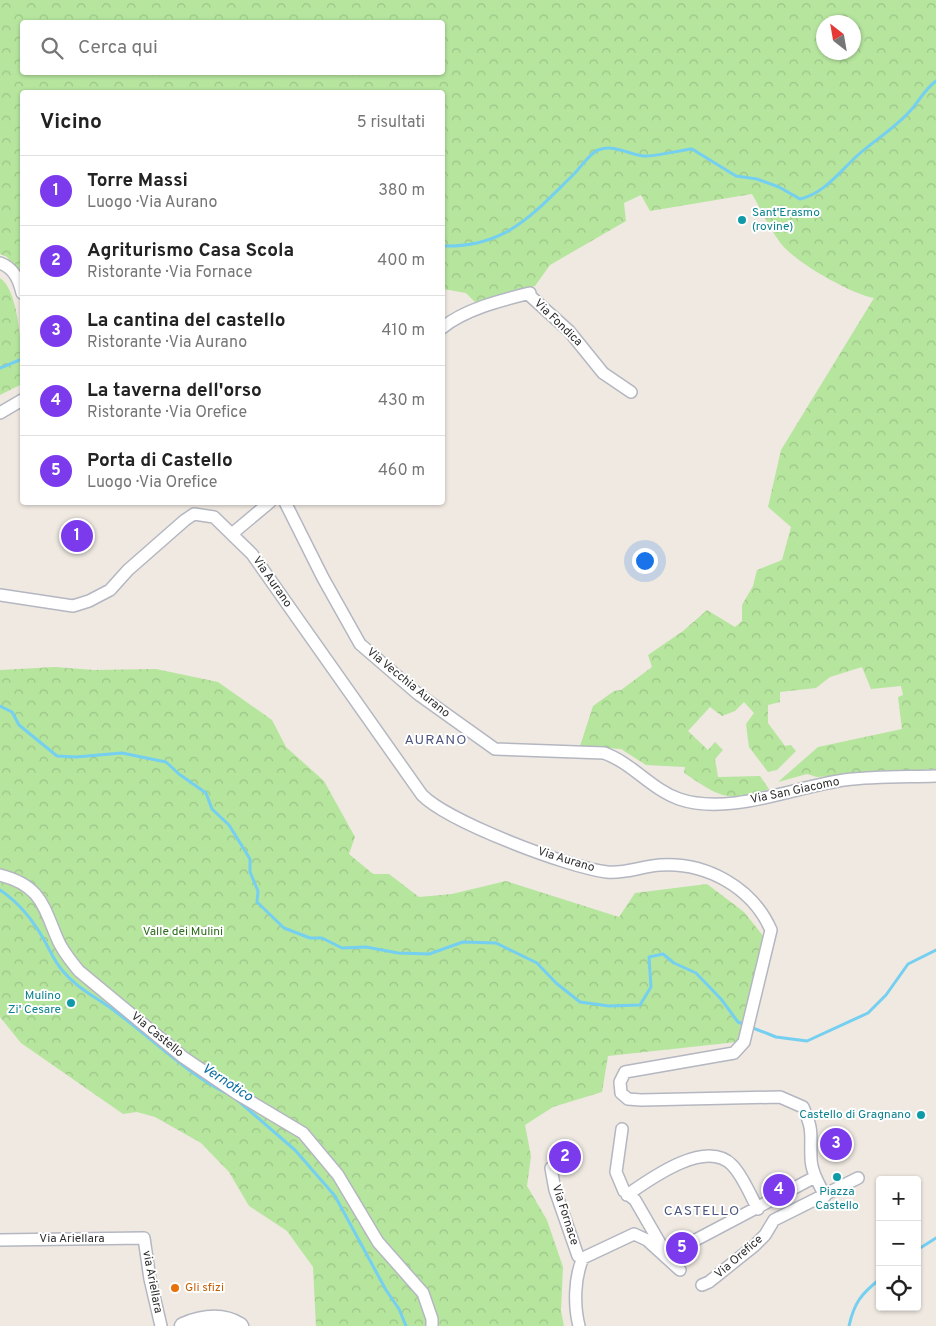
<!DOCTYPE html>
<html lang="it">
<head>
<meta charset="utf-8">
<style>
	body { margin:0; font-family:Overpass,sans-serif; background:#f2f2f2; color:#222 }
	.controls { position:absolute; right:15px; bottom:15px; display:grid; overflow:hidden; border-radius:5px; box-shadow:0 1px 4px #0004 }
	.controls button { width:45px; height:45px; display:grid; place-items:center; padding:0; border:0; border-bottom:1px solid #e0e0e0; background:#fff; color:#222; font:25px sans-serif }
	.compass { position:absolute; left:816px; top:15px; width:45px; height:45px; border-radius:50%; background:#fff; box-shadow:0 1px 4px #0004; rotate:329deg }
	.you { position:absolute; left:644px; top:560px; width:18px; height:18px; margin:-12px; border:4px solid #fff; border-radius:50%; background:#1a73e8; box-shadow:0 0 0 8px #1a73e833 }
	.badge { display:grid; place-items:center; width:32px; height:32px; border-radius:50%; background:#7c3aed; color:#fff; font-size:16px; font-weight:700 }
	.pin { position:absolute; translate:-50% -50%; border:2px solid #fff; box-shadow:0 1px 5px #0006 }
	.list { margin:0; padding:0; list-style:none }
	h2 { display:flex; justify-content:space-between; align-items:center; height:65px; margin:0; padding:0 20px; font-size:21px }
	h2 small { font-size:16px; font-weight:400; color:#767676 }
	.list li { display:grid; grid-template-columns:32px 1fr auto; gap:15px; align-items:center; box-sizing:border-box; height:70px; padding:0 20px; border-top:1px solid #e0e0e0 }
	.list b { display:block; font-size:19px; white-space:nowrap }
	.list p { margin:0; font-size:16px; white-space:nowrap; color:#767676 }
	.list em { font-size:16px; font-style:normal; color:#767676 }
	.icon { flex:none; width:28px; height:28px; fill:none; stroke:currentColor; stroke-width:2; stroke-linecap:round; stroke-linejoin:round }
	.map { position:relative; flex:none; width:936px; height:1326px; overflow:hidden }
	.search { position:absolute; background:#fff; box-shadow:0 1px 4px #0004; left:20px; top:20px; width:425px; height:55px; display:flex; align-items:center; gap:12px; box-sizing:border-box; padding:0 18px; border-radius:5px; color:#767676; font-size:19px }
	.panel { position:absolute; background:#fff; box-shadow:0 1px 4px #0004; left:20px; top:90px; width:425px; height:415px; border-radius:5px }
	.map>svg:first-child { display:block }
	.forest { fill:url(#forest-crowns); fill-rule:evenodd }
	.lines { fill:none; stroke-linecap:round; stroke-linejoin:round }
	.stream { stroke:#75cff0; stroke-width:3 }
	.street-casing { stroke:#b4b7c1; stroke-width:14 }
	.secondary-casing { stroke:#b4b7c1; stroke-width:19 }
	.street { stroke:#fff; stroke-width:11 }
	.secondary { stroke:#fff; stroke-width:16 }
	.culture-dot { fill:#0f9aa8; stroke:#fff; stroke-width:2 }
	.food-dot { fill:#e8710a; stroke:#fff; stroke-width:2 }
	.labels { text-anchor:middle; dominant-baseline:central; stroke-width:4; stroke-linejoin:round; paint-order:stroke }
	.culture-label { font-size:12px; fill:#0d838f; stroke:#fff; text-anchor:end }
	.street-label { font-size:12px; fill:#2e2e2e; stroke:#fff }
	.park-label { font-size:12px; fill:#2c6e1b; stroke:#fff }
	.food-label { font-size:12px; fill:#c56008; stroke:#fff; text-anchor:start }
	.neighbourhood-label { font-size:14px; letter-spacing:1px; fill:#4d5680; stroke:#fff }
	.water-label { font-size:14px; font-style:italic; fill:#0d6fa3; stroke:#fff }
</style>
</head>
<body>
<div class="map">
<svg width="936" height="1326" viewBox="0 0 936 1326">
	<defs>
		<pattern id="forest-crowns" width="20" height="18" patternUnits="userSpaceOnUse" patternTransform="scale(1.25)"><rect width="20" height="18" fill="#b6e59e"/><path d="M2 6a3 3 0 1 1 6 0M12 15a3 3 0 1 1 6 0" fill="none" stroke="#9dc588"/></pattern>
	</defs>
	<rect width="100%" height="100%" fill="#efe9e1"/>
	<path class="forest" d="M 0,0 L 936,0 L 936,769 L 817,777 L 807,774 L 778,782 L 818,747 L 902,729 L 898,697 L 903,695 L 901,686 L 871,689 L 862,667 L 830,677 L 816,688 L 780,692 L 780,702 L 768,705 L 768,723 L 785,746 L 791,745 L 796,751 L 777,770 L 768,772 L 749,747 L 746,724 L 754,713 L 744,702 L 735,711 L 722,716 L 710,707 L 688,731 L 708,750 L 715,742 L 723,750 L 715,759 L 718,777 L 760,776 L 769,789 C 725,803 721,797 684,773 L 685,767 L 646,765 L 621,749 L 580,746 L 593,706 L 614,691 L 621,690 L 652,667 L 648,655 L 683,631 L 707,610 L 735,627 L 742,621 L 742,605 L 753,586 L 757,570 L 782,560 L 791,527 L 768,507 L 781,450 L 874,298 C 851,294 792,261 779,241 C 769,227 761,210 752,194 L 650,211 L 641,195 L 624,203 L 626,221 L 550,265 L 535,286 L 476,303 L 466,293 L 443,289 L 442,92 L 22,92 L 22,279 L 7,257 L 0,254 ZM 22,22 L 442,22 L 442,72 L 22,72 ZM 824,22 L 854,22 L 854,52 L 824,52 Z
		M 0,278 C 21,292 22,360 22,384 L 0,395 Z
		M 55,667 L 94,670 L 156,669 L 218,682 L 272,720 L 286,747 L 324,781 L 355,837 L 349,854 L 373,874 L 389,874 L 419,897 L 452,894 L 506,881 L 619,917 L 635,893 L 707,884 L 744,912 L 764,937 L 737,1042 L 608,1056 L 602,1092 L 553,1107 L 525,1125 L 531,1156 L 527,1186 L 547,1220 L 563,1267 L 561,1311 L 564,1326 L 316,1326 L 313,1267 L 287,1231 L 249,1206 L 229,1172 L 201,1143 L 155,1117 L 137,1112 L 123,1114 L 21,1043 L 0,1017 L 0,670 Z"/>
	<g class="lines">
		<path class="stream" d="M 442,246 C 506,248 533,214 574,174 C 581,167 590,153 598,150 C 614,144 628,154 643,156 C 654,157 680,150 692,149 L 736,176 L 757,179 L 779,187 L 800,199 C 825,193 839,172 858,155 C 875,140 895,128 911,110 C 921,99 923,91 936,81
			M 0,368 L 22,359
			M 0,706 L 12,712 L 19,725 L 57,756 L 76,757 L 122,753 L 166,762 L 179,774 L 206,793 L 212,809 L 229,825 L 250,859 L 250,872 L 258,891 L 257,902 L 284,928 L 310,938 L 322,938 L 342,948 L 366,947 L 398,953 L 429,954 L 463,942 L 496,943 L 537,963 L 556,983 L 580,1002 L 609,1006 L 640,1005 L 651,987 L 649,957 L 663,954 L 674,963 L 696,973 L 721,999 L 738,1022 L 776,1037 L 807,1041 L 868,1013 L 886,995 L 908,964 L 936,950
			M 0,890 C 18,902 32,919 43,938 C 49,948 54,961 62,970 C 77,989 98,998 116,1012 C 154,1040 187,1074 230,1095
			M 235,1098 L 295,1150 L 335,1196 L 386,1290 L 399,1309 L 406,1326
			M 917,1250 L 936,1238
			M 849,1326 C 854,1303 861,1294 880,1279"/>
		<g class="street-casing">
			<path id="street" d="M 0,263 C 14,268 19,280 22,293
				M 528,294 L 569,331 L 603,373 L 631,392
				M 442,328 C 465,309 502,300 530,293
				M 0,413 L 22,400
				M 285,502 L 323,578 L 360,644 L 418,694 L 495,749 L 604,753 C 632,763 651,789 679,799 C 729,816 794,787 844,780 C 875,776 905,777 936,776
				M 233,533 L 270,502
				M 0,595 L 73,606 L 89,601 L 110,590 L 128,570 L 185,520 L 194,514 L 214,517 L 252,554 L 422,795 C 449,822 567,867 607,872 C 624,874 643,866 660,865 C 706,862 752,887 771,930 L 744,1042 L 734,1053 L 625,1072 L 620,1082 L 621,1093 L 628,1099 L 641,1100 L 780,1097 L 803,1107 C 814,1132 810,1133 811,1158 C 811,1171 819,1184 825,1196
				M 0,875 C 40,885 43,905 57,938 C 62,951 71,961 79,971 L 183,1057 L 236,1093 L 303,1133 L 338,1175 L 378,1242 L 423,1293 L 432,1319 L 432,1326
				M 622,1129 L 616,1172 L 624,1191 L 635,1200 L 661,1245
				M 551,1168 L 555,1190 L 578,1256 L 583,1258
				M 627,1195 C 650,1179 706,1138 732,1165 C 743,1176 750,1195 758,1209
				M 0,1240 L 144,1238 L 150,1279 L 161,1326
				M 686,1245 L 815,1177
				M 702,1285 L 709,1282 L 754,1246 L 765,1235 L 774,1220 L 858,1178
				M 579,1326 C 574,1306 574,1278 583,1258 L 634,1234 L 647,1240 L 680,1270"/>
		</g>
		<g class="secondary-casing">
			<path id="secondary" d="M 183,1326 C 202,1318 222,1315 240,1326"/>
		</g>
		<use href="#street" class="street"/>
		<use href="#secondary" class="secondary"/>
	</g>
	<g class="culture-dot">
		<circle cx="742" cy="220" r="5"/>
		<circle cx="71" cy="1003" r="5"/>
		<circle cx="921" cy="1115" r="5"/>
		<circle cx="837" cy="1177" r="5"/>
	</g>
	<circle class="food-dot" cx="175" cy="1288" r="5"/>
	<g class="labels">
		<g class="culture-label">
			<text x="752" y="213" text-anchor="start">Sant'Erasmo<tspan x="752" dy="14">(rovine)</tspan></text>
			<text x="61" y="996">Mulino<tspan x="61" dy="14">Zi' Cesare</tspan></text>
			<text x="911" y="1115">Castello di Gragnano</text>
			<text x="837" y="1192" text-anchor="middle">Piazza<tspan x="837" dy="14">Castello</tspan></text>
		</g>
		<g class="street-label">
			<text transform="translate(558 323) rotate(44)">Via Fondica</text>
			<text transform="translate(272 582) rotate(55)">Via Aurano</text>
			<text transform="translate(408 683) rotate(39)">Via Vecchia Aurano</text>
			<text transform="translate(795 791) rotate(-12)">Via San Giacomo</text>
			<text transform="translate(566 860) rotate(17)">Via Aurano</text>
			<text transform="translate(157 1035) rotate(39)">Via Castello</text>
			<text transform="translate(565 1215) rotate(72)">Via Fornace</text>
			<text x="72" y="1239">Via Ariellara</text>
			<text transform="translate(739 1257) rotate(-41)">Via Orefice</text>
			<text transform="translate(152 1282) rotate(79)">via Ariellara</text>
		</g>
		<g class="park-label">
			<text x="183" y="932">Valle dei Mulini</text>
		</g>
		<g class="food-label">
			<text x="185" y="1288">Gli sfizi</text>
		</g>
		<g class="neighbourhood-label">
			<text x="436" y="740">AURANO</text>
			<text x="702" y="1211">CASTELLO</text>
		</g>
		<g class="water-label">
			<text transform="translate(227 1083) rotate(33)">Vernotico</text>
		</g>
	</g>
</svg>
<div class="controls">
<button>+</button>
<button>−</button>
<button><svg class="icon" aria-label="locate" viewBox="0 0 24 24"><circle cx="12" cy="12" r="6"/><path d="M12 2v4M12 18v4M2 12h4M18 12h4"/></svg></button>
</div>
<svg class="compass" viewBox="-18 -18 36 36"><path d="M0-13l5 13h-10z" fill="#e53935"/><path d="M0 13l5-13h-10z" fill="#767676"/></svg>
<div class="you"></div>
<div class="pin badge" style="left:77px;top:536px">1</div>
<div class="pin badge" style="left:565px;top:1157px">2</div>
<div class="pin badge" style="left:836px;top:1144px">3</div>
<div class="pin badge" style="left:779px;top:1190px">4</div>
<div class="pin badge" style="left:682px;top:1248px">5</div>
<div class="search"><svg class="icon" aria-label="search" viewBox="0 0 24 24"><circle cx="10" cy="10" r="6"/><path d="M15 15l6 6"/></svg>Cerca qui</div>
<section class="panel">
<h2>Vicino<small>5 risultati</small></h2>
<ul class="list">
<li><span class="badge">1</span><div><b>Torre Massi</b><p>Luogo · Via Aurano</p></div><em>380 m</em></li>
<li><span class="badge">2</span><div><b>Agriturismo Casa Scola</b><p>Ristorante · Via Fornace</p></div><em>400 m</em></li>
<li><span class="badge">3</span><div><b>La cantina del castello</b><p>Ristorante · Via Aurano</p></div><em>410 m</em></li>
<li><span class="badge">4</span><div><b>La taverna dell'orso</b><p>Ristorante · Via Orefice</p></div><em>430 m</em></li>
<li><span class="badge">5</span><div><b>Porta di Castello</b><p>Luogo · Via Orefice</p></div><em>460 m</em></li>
</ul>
</section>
</div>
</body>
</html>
